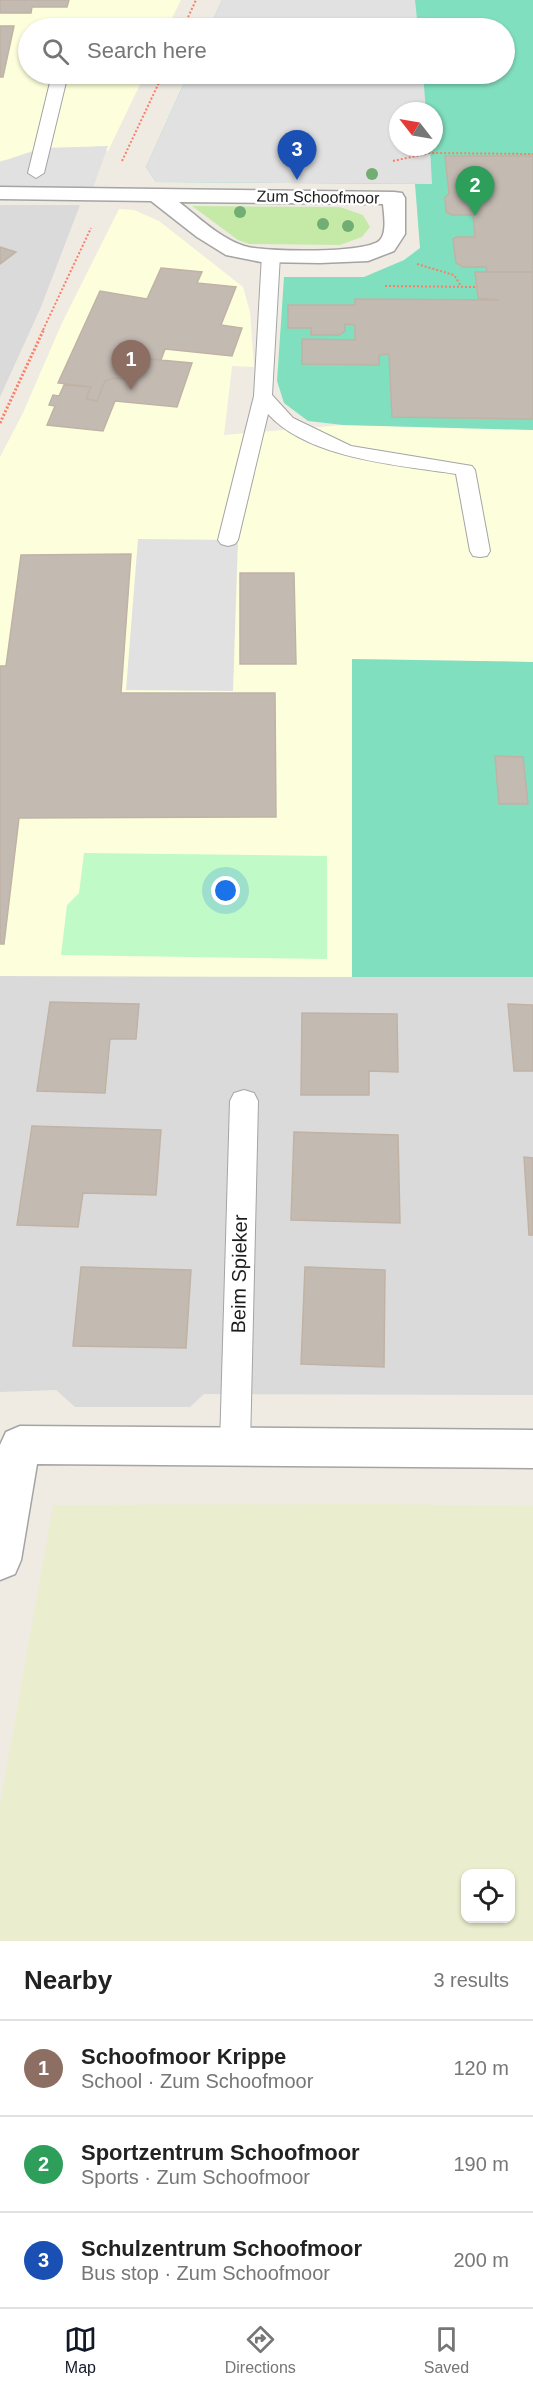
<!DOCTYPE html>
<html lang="en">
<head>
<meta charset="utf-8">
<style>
	body { margin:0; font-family:Arial,sans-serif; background:#f2f2f2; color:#222 }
	.controls { position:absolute; right:18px; bottom:18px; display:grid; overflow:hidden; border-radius:12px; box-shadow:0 2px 4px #0004 }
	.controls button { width:54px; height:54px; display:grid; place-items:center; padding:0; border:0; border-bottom:2px solid #e0e0e0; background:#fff; color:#222; font:30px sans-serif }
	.compass { position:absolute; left:389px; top:102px; width:54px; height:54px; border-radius:50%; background:#fff; box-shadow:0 2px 4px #0004; rotate:301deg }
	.you { position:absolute; left:226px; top:891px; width:21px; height:21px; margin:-15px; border:4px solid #fff; border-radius:50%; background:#1a73e8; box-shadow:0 0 0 9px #1a73e833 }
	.badge { display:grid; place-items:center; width:39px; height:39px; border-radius:50%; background:#111827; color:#fff; font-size:20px; font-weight:700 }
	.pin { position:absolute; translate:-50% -50px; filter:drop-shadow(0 2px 3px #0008) }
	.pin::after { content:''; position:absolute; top:32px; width:21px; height:18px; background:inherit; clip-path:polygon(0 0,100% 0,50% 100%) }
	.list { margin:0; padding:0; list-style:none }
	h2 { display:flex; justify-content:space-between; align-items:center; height:78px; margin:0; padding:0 24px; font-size:26px }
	h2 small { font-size:20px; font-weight:400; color:#767676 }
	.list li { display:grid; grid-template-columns:39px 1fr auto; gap:18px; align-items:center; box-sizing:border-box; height:96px; padding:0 24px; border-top:2px solid #e0e0e0 }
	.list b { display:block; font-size:22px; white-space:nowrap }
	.list p { margin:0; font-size:20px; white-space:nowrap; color:#767676 }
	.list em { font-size:20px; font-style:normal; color:#767676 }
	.icon { flex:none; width:33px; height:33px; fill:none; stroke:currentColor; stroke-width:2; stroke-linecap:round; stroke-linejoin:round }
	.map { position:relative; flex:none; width:533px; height:1941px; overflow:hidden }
	.search { position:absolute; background:#fff; box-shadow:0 2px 4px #0004; left:18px; right:18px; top:18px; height:66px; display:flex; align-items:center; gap:15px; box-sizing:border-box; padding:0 21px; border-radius:33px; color:#767676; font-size:22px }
	.sheet { height:366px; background:#fff }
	nav { display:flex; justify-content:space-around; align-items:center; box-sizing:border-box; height:84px; border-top:2px solid #e0e0e0; background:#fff; font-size:16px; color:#767676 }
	nav a { display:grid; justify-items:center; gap:3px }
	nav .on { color:#111827 }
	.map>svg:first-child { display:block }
	.residential { fill:#dbdada }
	.education { fill:#fdffdc }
	.farmland { fill:#eaeece; fill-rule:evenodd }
	.grass { fill:#c5eaa8 }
	.park { fill:#bffac7 }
	.pitch { fill:#80dfbf; fill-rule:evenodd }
	.parking { fill:#e1e1e1 }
	.building { fill:#c3bab2; stroke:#c0b3a5; stroke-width:1.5 }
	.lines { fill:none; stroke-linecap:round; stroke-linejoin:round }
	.lane-casing { stroke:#a4a4a4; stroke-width:2 }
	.street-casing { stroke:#a4a4a4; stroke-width:3 }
	.path-far1 { stroke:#fb7f68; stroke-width:2; stroke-dasharray:2 2; stroke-linecap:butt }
	.path { stroke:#fb7f68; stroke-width:3; stroke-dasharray:2 2; stroke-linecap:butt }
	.lane { fill:#fff; fill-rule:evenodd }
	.street { fill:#fff; fill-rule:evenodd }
	.tree { fill:#72ae74 }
	.labels { text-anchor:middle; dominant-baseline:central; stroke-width:5; stroke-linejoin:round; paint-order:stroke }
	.far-street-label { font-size:16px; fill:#1d1d1d; stroke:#fff }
	.street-label { font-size:20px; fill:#1d1d1d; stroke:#fff }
</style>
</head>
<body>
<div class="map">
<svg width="533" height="1941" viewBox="0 0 533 1941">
	<rect width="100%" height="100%" fill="#efebe3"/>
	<path class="residential" d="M 0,205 L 80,205 L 41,307 L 0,397 Z
		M 0,976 L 533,977 L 533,1395 L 204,1394 L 190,1407 L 75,1407 L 56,1390 L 0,1392 Z"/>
	<path class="education" d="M 0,0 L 181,0 L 167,28 L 28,28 L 28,74 L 145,74 L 108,151 L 43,153 L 0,161 Z
		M 119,209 L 134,210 L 159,221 L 243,287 L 250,312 L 254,367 L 232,366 L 224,435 L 343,425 L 533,430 L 533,662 L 353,659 L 352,977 L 0,976 L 0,457 L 23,413 L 62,323 Z"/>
	<path class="farmland" d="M 376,1504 L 533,1506 L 533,1941 L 0,1941 L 0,1805 L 53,1505 ZM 466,1874 L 510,1874 L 510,1918 L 466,1918 Z"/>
	<path class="grass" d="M 192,206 L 340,207 L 363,215 L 370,227 L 362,237 L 340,245 L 249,244 L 238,240 Z"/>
	<path class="park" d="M 84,853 L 327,856 L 327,959 L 61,955 L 67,905 L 79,893 Z"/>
	<path class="pitch" d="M 222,0 L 533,0 L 533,430 L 343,425 L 308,421 L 284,403 L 277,381 L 284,277 L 364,277 L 404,260 L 420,248 L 415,184 L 156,182 L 146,167 L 188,74 L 504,74 L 504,28 L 209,28 ZM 398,111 L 434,111 L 434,147 L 398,147 Z
		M 352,659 L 533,662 L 533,977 L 352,977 Z"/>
	<path class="parking" d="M 222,0 L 415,0 L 418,28 L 209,28 Z
		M 188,74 L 423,74 L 426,111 L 398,111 L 398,147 L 430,147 L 432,184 L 156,182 L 146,167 Z
		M 108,146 L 93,188 L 0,188 L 0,162 L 42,148 Z
		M 138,539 L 238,540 L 233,691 L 126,690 Z"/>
	<path class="building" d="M 0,0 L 69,0 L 67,7 L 32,7 L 31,13 L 0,13 Z
		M 0,26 L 14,26 L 3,77 L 0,77 Z
		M 445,156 L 533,156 L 533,272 L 487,272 L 486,267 L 463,267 L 456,263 L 453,239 L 457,237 L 475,237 L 473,215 L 452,215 L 446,212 L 445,197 L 449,194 Z
		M 0,247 L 16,252 L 0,264 Z
		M 161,268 L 202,272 L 197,283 L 236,287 L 221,325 L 242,328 L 232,356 L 165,349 L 161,360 L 127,357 L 121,372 L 139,373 L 136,380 L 113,378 L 105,381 L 97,401 L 86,399 L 91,387 L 58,383 L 100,291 L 147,299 Z
		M 475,272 L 533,272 L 533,419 L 392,417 L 389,354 L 379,355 L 379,365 L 302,364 L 302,339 L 355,340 L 355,325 L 345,324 L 345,331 L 339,335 L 311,335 L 311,328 L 288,328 L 288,305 L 355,305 L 355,299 L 499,300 L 478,298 Z
		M 127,357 L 192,363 L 177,407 L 115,401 L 103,431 L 47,425 L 55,406 L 49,405 L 53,395 L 59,396 L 64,385 L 91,387 L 86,399 L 97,401 L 105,381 L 113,378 L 136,380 L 139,373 L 121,372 Z
		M 131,554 L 121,693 L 275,693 L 276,817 L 19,818 L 4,944 L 0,944 L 0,666 L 6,666 L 21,555 Z
		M 240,573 L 294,573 L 296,664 L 240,664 Z
		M 495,756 L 523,757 L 528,804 L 499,804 Z
		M 50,1002 L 139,1004 L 136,1039 L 110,1039 L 105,1093 L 37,1091 Z
		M 508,1004 L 533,1005 L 533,1071 L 514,1071 Z
		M 302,1013 L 397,1014 L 398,1072 L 369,1071 L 369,1095 L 301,1095 Z
		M 32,1126 L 161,1130 L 156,1195 L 83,1193 L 78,1227 L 17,1225 Z
		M 294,1132 L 398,1135 L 400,1223 L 291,1220 Z
		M 524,1157 L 533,1158 L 533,1235 L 529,1235 Z
		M 81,1267 L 191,1270 L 186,1348 L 73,1346 Z
		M 305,1267 L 385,1270 L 384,1367 L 301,1364 Z"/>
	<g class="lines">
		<g class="lane-casing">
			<path id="lane" d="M 72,20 L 79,24 L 77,28 L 63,28 L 67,21 Z
				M 52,74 L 68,74 L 44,173 L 36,178 L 28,173 Z
				M 271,250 L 277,251 L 280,255 L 272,395 L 293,418 L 351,446 L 472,466 L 475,470 L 490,551 L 487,556 L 480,557 L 473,556 L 470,551 L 456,474 C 398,465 309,459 268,414 L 238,540 L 235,544 L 228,546 L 221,544 L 218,540 L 254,396 L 262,255 L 265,251 Z
				M 244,1090 L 254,1093 L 258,1101 L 250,1446 L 246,1456 L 235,1460 L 224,1456 L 220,1446 L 230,1101 L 234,1093 Z"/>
		</g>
		<g class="street-casing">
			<path id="street" d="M 0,187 L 394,192 L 402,193 L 405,198 L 405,234 L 394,251 L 368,261 L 320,263 L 261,262 L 226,255 L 197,237 L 151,201 L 0,199 ZM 179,202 L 383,204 C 384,215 387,232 380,240 C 368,254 262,252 244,246 C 220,238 198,217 179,202 Z
				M 20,1426 L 533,1430 L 533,1468 L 37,1464 L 21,1560 L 15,1574 L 0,1580 L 0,1445 L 6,1432 Z"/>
		</g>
		<path class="path-far1" d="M 183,28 L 196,0
			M 122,161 L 163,74
			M 393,161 L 430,153 L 533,154
			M 417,264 L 454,275 L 461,286
			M 385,286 L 476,287
			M 43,330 L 91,228"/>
		<path class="path" d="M 0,423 L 44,329"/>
		<use href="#lane" class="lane"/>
		<use href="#street" class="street"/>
	</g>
	<g class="tree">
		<circle cx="372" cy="174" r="6"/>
		<circle cx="240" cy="212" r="6"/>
		<circle cx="323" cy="224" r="6"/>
		<circle cx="348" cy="226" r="6"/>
	</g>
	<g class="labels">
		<g class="far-street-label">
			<text transform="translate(318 197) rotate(1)">Zum Schoofmoor</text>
		</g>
		<g class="street-label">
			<text transform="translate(239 1274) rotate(-89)">Beim Spieker</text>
		</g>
	</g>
</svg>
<div class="controls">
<button><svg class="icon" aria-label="locate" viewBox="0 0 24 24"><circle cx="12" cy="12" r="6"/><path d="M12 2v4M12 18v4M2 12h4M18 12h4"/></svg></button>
</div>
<svg class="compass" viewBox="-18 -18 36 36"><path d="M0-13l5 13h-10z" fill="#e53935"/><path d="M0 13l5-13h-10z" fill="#767676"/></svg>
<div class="you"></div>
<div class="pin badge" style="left:131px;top:390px;background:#8d6e63">1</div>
<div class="pin badge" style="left:475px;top:216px;background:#2e9e5b">2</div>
<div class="pin badge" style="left:297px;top:180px;background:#1a4fb4">3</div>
<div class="search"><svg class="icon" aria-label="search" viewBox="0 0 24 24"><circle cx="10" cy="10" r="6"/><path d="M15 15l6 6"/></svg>Search here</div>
</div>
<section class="sheet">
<h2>Nearby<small>3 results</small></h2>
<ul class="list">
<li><span class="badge" style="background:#8d6e63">1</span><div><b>Schoofmoor Krippe</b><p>School · Zum Schoofmoor</p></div><em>120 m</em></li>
<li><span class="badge" style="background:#2e9e5b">2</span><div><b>Sportzentrum Schoofmoor</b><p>Sports · Zum Schoofmoor</p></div><em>190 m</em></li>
<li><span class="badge" style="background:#1a4fb4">3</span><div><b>Schulzentrum Schoofmoor</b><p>Bus stop · Zum Schoofmoor</p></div><em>200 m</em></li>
</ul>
</section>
<nav>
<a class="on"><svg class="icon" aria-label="map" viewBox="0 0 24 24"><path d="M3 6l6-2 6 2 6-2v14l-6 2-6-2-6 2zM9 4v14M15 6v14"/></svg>Map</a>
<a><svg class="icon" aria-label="directions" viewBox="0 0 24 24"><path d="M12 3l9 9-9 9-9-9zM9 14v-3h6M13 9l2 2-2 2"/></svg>Directions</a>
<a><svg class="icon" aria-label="saved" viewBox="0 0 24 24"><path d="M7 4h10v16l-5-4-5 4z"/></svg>Saved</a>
</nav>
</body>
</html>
